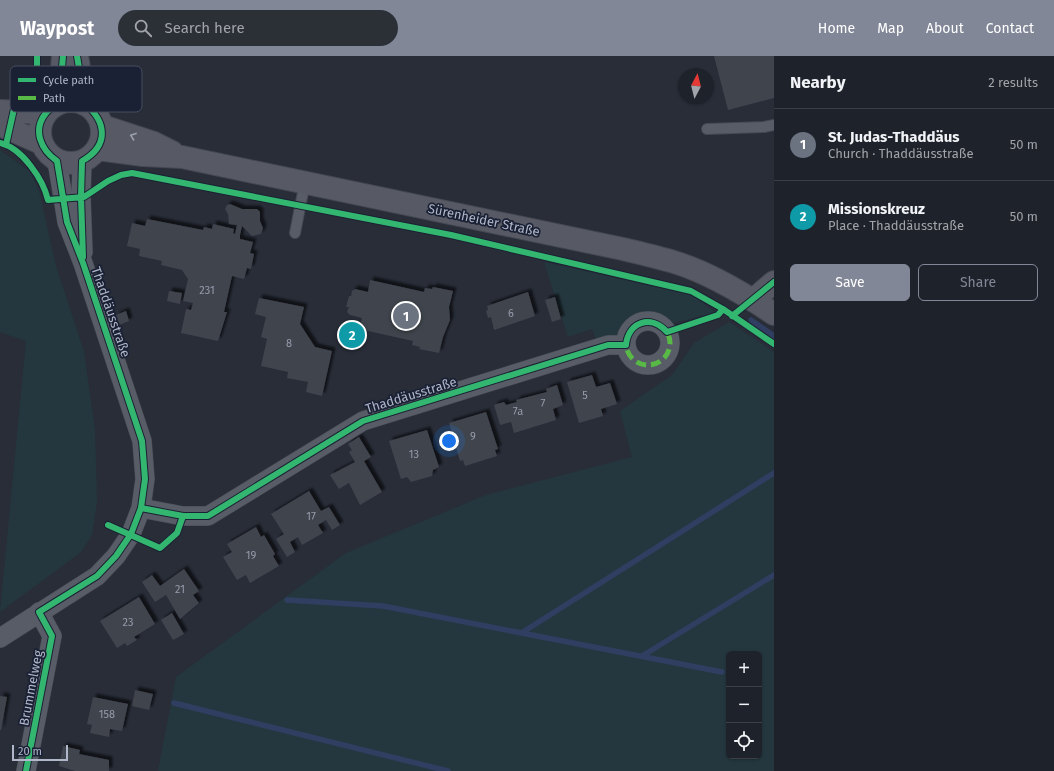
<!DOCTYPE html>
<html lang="en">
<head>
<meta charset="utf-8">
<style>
	body { margin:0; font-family:"Fira Sans",sans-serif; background:#2b2f36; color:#f1f3f6 }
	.controls { position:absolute; right:12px; bottom:12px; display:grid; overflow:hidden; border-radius:6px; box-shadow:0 1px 3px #0004 }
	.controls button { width:36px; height:36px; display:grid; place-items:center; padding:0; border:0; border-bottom:1px solid #3c3f47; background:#1e222a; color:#f1f3f6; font:20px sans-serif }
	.compass { position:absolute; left:678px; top:12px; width:36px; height:36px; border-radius:50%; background:#1e222a; box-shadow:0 1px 3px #0004; rotate:7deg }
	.scale { position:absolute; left:12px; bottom:10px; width:56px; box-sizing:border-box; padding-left:4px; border:2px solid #b1b7ca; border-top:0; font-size:11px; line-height:14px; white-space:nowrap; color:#b1b7ca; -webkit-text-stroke:3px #1b2134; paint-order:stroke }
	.you { position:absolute; left:449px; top:385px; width:14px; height:14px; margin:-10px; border:3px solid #fff; border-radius:50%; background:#1a73e8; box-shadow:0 0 0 6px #1a73e833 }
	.badge { display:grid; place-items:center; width:26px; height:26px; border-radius:50%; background:#818797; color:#fff; font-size:13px; font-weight:700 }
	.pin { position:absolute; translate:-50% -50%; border:2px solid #fff; box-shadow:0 1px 4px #0006 }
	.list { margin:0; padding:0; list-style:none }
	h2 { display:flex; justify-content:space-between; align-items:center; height:52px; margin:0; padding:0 16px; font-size:17px }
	h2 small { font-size:13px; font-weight:400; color:#a1a4a8 }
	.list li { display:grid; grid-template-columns:26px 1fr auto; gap:12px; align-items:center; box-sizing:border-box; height:72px; padding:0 16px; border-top:1px solid #3c3f47 }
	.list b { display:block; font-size:15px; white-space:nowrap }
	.list p { margin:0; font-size:13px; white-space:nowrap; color:#a1a4a8 }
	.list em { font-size:13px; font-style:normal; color:#a1a4a8 }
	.actions { display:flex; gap:8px; padding:12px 16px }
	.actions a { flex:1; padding:9px 0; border:1px solid #818797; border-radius:6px; text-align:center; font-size:14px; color:#818797 }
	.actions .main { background:#818797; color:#fff }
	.icon { flex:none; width:22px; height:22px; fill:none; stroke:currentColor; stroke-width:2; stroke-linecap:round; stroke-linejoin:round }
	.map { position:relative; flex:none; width:774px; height:715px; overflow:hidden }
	header { display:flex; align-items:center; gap:24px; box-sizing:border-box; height:56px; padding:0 20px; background:#818797; color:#fff }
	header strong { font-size:19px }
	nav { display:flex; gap:22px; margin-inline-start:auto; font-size:14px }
	.search { width:280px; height:36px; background:#2b2f36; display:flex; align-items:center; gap:10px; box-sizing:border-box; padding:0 14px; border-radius:22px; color:#a1a4a8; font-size:15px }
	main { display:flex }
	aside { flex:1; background:#1e222a }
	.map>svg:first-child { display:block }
	.green { fill:#24373f; fill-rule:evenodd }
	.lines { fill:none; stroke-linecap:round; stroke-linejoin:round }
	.stream { stroke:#303e62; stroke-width:5.5 }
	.building { fill:#40444e; filter:url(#shadow) }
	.lane-casing { stroke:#444851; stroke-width:12 }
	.street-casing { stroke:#444851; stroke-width:20 }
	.secondary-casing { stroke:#444851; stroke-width:24 }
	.lane { stroke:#585c66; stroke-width:10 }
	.street { stroke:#585c66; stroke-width:19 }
	.secondary { stroke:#575a64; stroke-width:22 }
	.quiet { stroke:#58b947; stroke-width:5; stroke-dasharray:10 5; stroke-linecap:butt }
	.cycleway-casing { stroke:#1b2134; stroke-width:8 }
	.cycleway { stroke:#33b770; stroke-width:6 }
	.oneway { stroke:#9aa0b0 }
	.labels { text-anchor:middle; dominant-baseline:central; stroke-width:3.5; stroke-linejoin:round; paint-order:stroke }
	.number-label { font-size:11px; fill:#959aab }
	.street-label { font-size:13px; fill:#b1b7ca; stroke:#1b2134 }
	.key { fill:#1b2134; stroke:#484e61; stroke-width:1 }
	.key-label { font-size:11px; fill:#b1b7ca }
</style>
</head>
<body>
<header>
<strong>Waypost</strong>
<div class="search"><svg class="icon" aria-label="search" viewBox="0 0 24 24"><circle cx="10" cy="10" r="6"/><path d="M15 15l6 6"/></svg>Search here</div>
<nav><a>Home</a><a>Map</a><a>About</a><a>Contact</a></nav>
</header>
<main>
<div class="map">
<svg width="774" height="715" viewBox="0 0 774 715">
	<defs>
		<filter id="shadow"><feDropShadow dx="3.5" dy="-3.5" stdDeviation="1" flood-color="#0009"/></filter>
	</defs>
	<rect width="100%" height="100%" fill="#282d38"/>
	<path class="green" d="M 0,94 L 29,115 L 39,135 L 56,210 L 84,296 L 95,374 L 97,445 L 92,479 L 81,496 L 0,556 L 26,285 L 0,276 Z
		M 544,206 L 692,239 L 715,256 L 671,268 L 660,259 L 640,259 L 625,271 L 620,279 L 597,286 L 592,273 L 568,281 Z
		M 729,266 L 774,296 L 774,715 L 158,715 L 176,621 L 346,497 L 486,439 L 632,401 L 620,355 L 672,319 L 694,287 ZM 729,598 L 759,598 L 759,700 L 729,700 Z"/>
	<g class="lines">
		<path class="stream" d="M 751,264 L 774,280
			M 287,544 L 383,550 L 722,616
			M 523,576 L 774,417
			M 642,600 L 774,519
			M 174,647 L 448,715"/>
	</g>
	<path class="building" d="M 714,0 L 774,0 L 774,42 L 728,54 Z
		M 230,148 L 242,153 L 257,153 L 260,156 L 260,165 L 263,172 L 261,178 L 252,180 L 242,170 L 240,179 L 240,183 L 253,186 L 250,197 L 254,198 L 251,213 L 247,212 L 244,223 L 232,220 L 224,256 L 227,256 L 218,285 L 181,277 L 186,253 L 191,254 L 193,247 L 183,245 L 188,223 L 182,214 L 161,209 L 162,205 L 139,200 L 140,193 L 127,190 L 132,167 L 145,170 L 147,163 L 203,174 L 204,171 L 212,173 L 213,168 L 234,173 L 233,177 L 235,178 L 237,169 L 229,168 L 228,158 L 225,153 L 227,149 Z
		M 370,224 L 424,236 L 425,232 L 432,233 L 433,231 L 453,235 L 449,251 L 450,264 L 443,281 L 439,297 L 419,293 L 420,291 L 412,289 L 413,285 L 359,273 L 362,262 L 350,259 L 347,256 L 349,251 L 346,251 L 349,240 L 351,240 L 352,235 L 355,233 L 368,236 Z
		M 169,235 L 182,237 L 180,248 L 167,245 Z
		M 528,236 L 535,260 L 494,274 L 491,261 L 488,262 L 486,255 L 488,254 L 487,250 Z
		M 555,241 L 561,263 L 552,266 L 545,244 Z
		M 259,242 L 304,251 L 300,268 L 315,291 L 332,295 L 322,340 L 306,336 L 308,326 L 287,322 L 288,316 L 261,310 L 267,283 L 261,281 L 266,261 L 255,258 Z
		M 126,255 L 129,265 L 119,269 L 116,259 Z
		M 592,319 L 596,331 L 610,327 L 617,348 L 601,353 L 603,360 L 579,367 L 567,326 Z
		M 557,329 L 563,349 L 553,353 L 556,364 L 514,377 L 511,366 L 500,369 L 494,349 L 504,346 L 506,349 L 517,346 L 516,344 L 547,336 L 546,333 Z
		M 486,356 L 498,393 L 495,394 L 497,400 L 465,410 L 463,404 L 460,405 L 449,367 Z
		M 427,374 L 439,411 L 433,414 L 432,420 L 411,426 L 407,421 L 401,423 L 389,385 Z
		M 359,381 L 371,401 L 364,405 L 382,436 L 360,449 L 349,427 L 339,433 L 330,419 L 355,406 L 349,396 L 352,394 L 348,388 Z
		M 309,435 L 321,455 L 329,451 L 340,469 L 332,474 L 326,464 L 318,469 L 323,477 L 302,489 L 298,481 L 290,486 L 295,496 L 287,501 L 276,483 L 284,478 L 271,458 Z
		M 256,471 L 261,481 L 264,479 L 275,498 L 273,500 L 279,510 L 250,527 L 246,519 L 237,524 L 223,501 L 232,496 L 227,488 Z
		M 184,513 L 199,535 L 193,539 L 199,547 L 180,563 L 166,539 L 155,546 L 142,526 L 152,519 L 160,530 Z
		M 139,541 L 155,568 L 134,581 L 137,584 L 127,590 L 125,587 L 117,592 L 100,565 Z
		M 172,557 L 184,578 L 173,584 L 161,564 Z
		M 135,634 L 153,638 L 149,654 L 132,650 Z
		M 0,640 L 7,641 L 1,674 L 0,674 Z
		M 93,641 L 128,648 L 122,675 L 110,673 L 109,681 L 90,677 L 92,669 L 87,668 Z
		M 63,690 L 80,694 L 79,698 L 109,704 L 109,715 L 75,715 L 59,710 Z"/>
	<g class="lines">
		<g class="lane-casing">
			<path id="lane" d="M 707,73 L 764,71 L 774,69
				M 295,177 L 305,126"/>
		</g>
		<g class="street-casing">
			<path id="street" d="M 82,105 L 81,141 L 83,196
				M626 287a22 22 0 1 1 44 0a22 22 0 1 1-44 0Z
				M 141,452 L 183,460 L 208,460 L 363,365 L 608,289 L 626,289
				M 0,582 L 97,520 L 116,500 L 131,478 L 141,452 L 145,423 L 142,385 L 83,207 L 67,166 L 57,105
				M 26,715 L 52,580 L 39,556"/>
		</g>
		<g class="secondary-casing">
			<path id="secondary" d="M 77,0 L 85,48
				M40 76a31 31 0 1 1 62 0a31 31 0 1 1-62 0Z
				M 59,47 L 63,0
				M 0,55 L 46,57
				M 0,69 L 41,87
				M 102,70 L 154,87 L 172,96
				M 98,93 L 143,99 L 182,101 L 623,193 C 640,197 657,201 674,206 C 710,217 743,237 774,258
				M 753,244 L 774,226"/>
		</g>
		<use href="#lane" class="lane"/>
		<use href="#street" class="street"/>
		<use href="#secondary" class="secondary"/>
		<path class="quiet" d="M626 287a22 22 0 1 1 44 0a22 22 0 1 1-44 0Z"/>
		<g class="cycleway-casing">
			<path id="cycleway" d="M 77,0 L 85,48 C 107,66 109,90 82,105 L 81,141 L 83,201
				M 0,87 C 22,92 43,123 48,144 L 84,141 L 108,125 L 121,119 L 132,117 L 451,179 L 691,235 L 723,253 L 774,288
				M 6,89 L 18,35 L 37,23 L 37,0
				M 732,260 L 774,226
				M 141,452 L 183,460 L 208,460 L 363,365 L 608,289 L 626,289 C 628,266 651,258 667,276 L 718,259 L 723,253
				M 108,469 L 160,492 L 177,477 L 183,460
				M 26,715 L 52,580 L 39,556 L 97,520 L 116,500 L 131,478 L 141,452 L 145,423 L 142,385 L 83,207 L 67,166 L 57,105 C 41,94 32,74 46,57 C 49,53 55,50 59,47 L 63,0"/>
		</g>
		<use href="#cycleway" class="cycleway"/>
	</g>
	<defs><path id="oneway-chevron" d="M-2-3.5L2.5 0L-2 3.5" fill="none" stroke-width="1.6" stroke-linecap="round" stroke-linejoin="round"/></defs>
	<use class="oneway" href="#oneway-chevron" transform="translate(133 80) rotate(-160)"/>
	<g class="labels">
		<g class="number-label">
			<text x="207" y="234">231</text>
			<text x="511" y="257">6</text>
			<text x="289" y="287">8</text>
			<text x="585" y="339">5</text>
			<text x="543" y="347">7</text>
			<text x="518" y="355">7a</text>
			<text x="473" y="380">9</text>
			<text x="414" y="398">13</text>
			<text x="311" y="460">17</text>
			<text x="251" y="499">19</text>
			<text x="180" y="533">21</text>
			<text x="128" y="566">23</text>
			<text x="107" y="658">158</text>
		</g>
		<g class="street-label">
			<text transform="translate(484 164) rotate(12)">Sürenheider Straße</text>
			<text transform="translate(111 256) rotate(71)">Thaddäusstraße</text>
			<text transform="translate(411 339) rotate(-17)">Thaddäusstraße</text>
			<text transform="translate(31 632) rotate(-79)">Brummelweg</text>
		</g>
	</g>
	<rect x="10" y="10" width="132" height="46" rx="6" class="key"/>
	<rect x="18" y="22" width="18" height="4" fill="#33b770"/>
	<rect x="18" y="40" width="18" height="4" fill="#58b947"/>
	<g class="key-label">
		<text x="43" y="28">Cycle path</text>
		<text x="43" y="46">Path</text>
	</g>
</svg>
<div class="controls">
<button>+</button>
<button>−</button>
<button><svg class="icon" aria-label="locate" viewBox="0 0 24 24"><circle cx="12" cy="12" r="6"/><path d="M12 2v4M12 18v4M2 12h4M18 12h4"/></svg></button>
</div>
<svg class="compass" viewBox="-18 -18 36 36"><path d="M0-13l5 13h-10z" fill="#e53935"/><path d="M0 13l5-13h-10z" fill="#a1a4a8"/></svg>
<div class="scale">20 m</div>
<div class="you"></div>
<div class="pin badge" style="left:406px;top:260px;background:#6b7280">1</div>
<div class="pin badge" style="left:352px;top:279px;background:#0f9aa8">2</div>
</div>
<aside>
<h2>Nearby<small>2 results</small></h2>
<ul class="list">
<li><span class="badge" style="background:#6b7280">1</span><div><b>St. Judas-Thaddäus</b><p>Church · Thaddäusstraße</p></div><em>50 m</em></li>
<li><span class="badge" style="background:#0f9aa8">2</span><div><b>Missionskreuz</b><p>Place · Thaddäusstraße</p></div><em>50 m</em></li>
</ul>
<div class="actions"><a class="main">Save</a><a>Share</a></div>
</aside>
</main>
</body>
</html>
